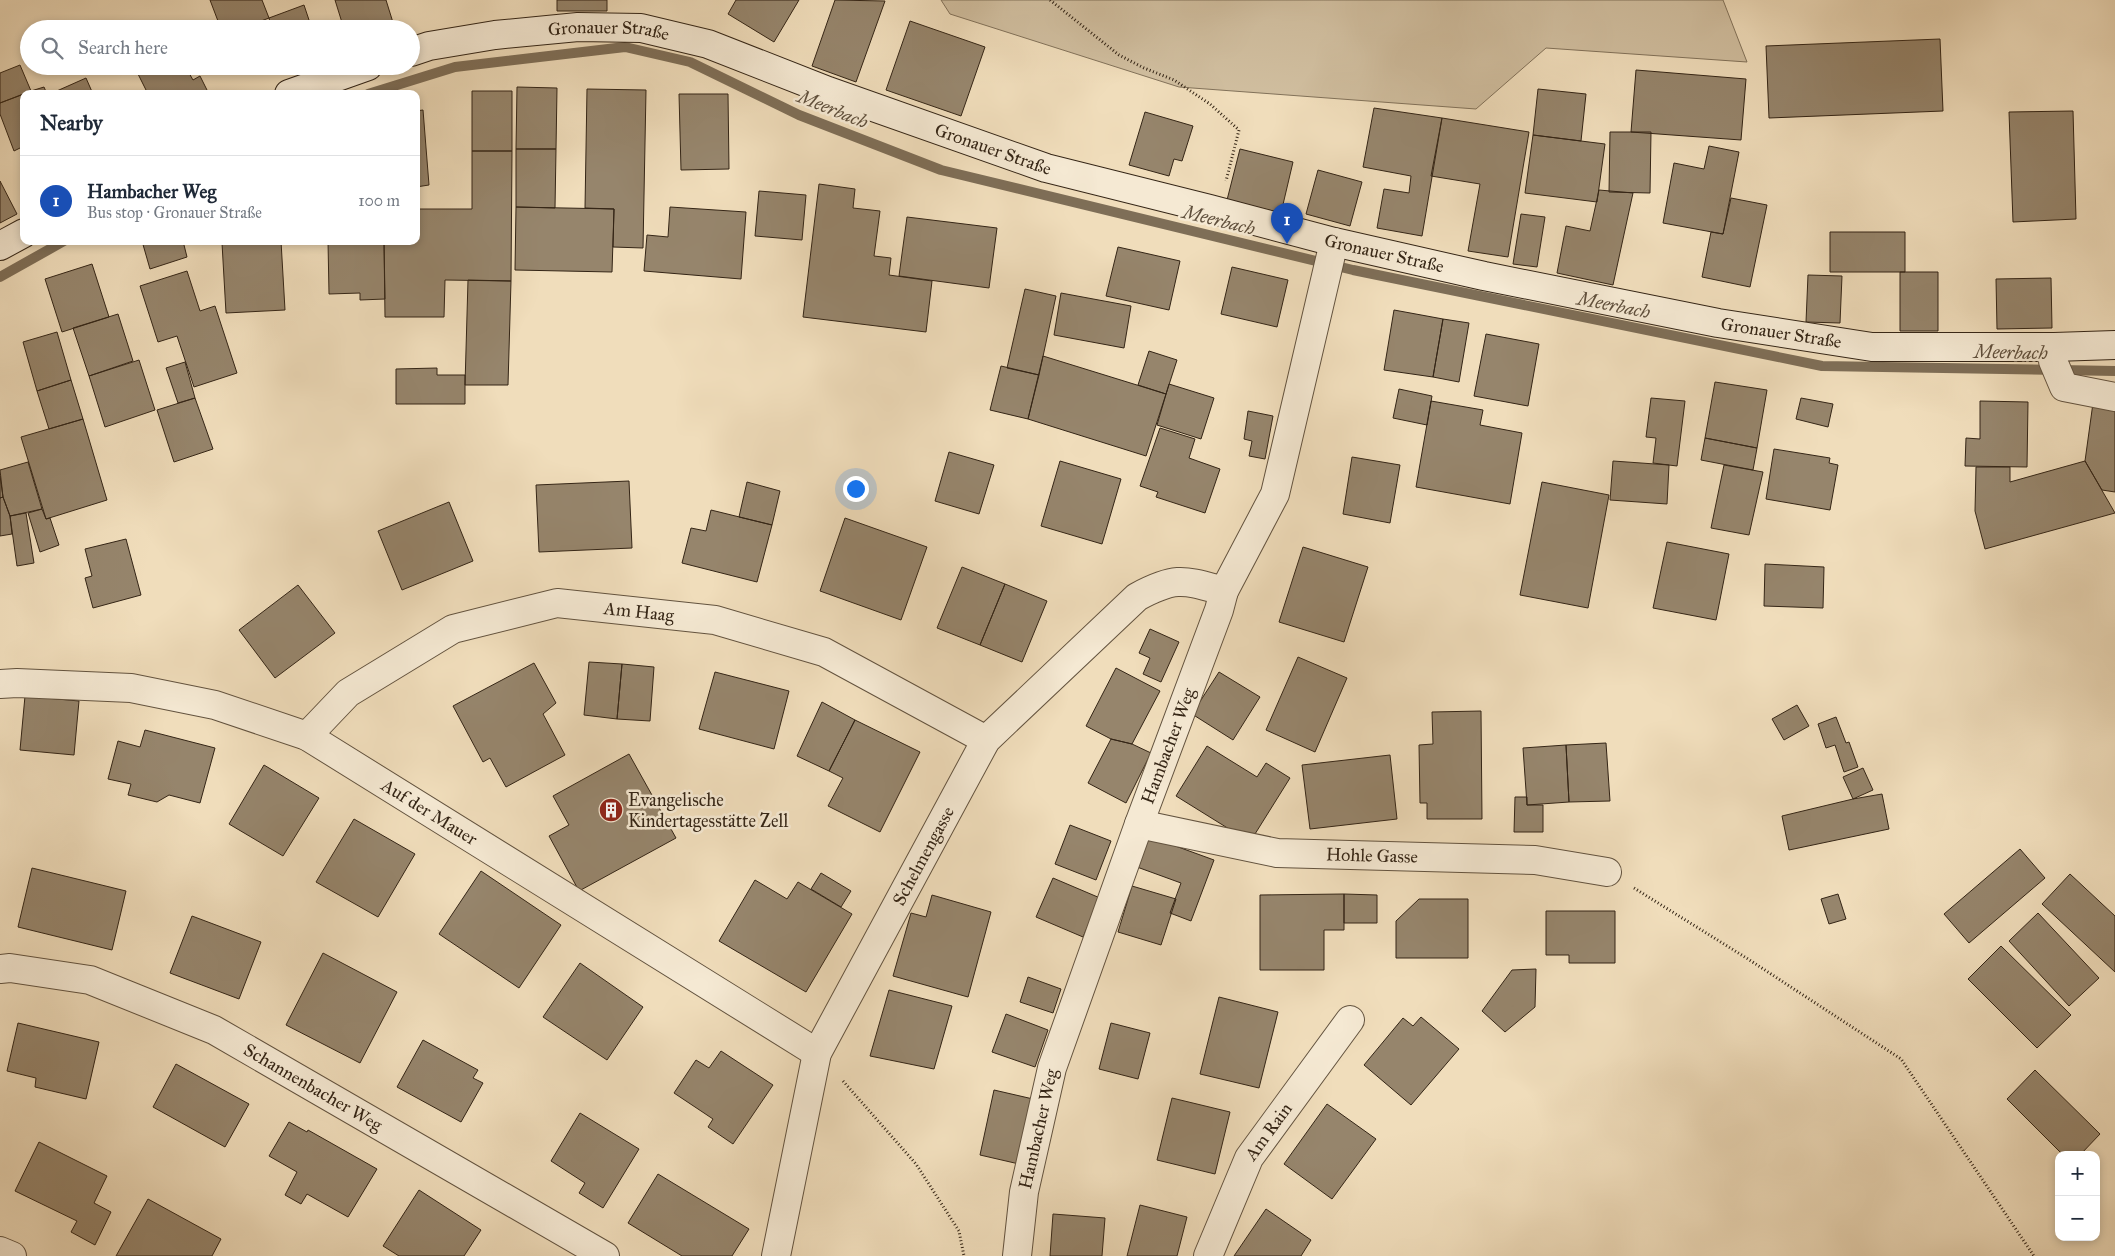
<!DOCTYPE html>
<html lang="en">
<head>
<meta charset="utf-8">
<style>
	body { margin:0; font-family:"IM FELL Great Primer",serif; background:#f6f6f7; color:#1f2937 }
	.controls { position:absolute; right:15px; bottom:15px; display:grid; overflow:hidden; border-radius:10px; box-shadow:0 2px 8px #0003 }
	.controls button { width:45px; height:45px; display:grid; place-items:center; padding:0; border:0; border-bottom:1px solid #e0e1e3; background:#fff; color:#1f2937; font:25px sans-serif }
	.you { position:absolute; left:855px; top:488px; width:18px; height:18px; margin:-12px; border:4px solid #fff; border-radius:50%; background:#1a73e8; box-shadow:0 0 0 8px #1a73e833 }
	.badge { display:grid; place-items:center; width:32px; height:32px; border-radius:50%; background:#8f2418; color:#fff; font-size:16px; font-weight:700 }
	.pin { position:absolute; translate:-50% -41px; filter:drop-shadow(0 1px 2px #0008) }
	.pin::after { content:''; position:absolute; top:26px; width:18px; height:15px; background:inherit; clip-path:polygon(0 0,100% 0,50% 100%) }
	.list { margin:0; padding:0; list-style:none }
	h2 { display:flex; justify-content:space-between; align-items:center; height:65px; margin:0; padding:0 20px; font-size:21px }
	h2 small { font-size:16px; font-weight:400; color:#747a83 }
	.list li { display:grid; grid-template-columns:32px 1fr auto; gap:15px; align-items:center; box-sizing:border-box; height:90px; padding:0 20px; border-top:1px solid #e0e1e3 }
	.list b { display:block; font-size:19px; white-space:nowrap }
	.list p { margin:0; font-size:16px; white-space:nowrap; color:#747a83 }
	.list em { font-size:16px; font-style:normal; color:#747a83 }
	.icon { flex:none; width:28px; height:28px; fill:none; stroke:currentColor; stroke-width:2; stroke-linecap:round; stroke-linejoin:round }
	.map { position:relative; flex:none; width:2115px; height:1256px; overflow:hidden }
	.search { position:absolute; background:#fff; box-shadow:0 2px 8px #0003; left:20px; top:20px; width:400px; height:55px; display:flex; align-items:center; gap:12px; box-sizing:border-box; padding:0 18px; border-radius:28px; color:#747a83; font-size:19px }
	.panel { position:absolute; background:#fff; box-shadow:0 2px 8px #0003; left:20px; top:90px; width:400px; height:155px; border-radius:10px }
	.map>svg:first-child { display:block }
	.green { fill:#d0be9f; stroke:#82725a }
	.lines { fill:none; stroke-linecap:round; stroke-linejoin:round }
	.stream { stroke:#7e6e57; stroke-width:10 }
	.building { fill:#96856c; stroke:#342516 }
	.street-casing { stroke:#63533f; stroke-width:30 }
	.secondary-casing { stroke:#342516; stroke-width:30 }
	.path { stroke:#342516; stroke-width:3; stroke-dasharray:1 2.5; stroke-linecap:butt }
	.street { stroke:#f5e9d3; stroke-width:28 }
	.secondary { stroke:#f5e9d3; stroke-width:28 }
	.labels { text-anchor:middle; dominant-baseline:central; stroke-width:5; stroke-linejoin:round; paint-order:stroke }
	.street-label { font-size:18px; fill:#342516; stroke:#f5e9d3 }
	.poi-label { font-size:18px; fill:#342516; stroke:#f5e9d3; text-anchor:start }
	.water-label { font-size:19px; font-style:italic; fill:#5f4f3c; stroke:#f5e9d3 }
</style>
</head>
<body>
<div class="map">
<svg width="2115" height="1256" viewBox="0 0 2115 1256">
	<rect width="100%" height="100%" fill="#f0ddbb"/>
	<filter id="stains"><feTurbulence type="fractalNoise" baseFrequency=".004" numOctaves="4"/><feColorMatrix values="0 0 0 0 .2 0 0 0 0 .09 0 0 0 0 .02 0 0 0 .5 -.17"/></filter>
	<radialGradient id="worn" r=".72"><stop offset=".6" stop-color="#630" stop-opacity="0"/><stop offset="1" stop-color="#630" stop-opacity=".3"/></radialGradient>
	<path class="green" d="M 941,0 L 1723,0 L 1747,62 L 1546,48 L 1476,109 L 1179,87 L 950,14 Z"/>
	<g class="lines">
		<path class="stream" d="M 368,94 L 455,67 L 625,47 L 690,62 L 799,115 L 941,170 L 1353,270 L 1822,366 L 2115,371
			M 0,277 L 64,241"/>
	</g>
	<path class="building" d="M 210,0 L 262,0 L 269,18 L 240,29 L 221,29 Z
		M 335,0 L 386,0 L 395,29 L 344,29 Z
		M 557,0 L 607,0 L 607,11 L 557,11 Z
		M 736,0 L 799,0 L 774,42 L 728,14 Z
		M 835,0 L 885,1 L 856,82 L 812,66 Z
		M 304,5 L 312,29 L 272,29 L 269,18 Z
		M 910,21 L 985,47 L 961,116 L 886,90 Z
		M 1940,39 L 1943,111 L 1769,118 L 1766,46 Z
		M 20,65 L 31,91 L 0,103 L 0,73 Z
		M 134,66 L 185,66 L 193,80 L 200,76 L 209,94 L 148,94 Z
		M 283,66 L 307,66 L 286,74 Z
		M 1636,70 L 1746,79 L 1741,140 L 1631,132 Z
		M 86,78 L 93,94 L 50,94 Z
		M 44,87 L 47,94 L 24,94 L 31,91 Z
		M 517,87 L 557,88 L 556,149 L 516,149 Z
		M 587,89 L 646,90 L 643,248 L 613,247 L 614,209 L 585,208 Z
		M 1538,89 L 1586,94 L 1581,141 L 1533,135 Z
		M 472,91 L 512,91 L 512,151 L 472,151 Z
		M 24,94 L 24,146 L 14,151 L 0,114 L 0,103 Z
		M 679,94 L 728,94 L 729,169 L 681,170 Z
		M 1374,108 L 1442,118 L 1422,236 L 1377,228 L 1384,189 L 1409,193 L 1411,176 L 1363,167 Z
		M 423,110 L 429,185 L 416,187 L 416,111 Z
		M 2073,111 L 2076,219 L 2013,222 L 2009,112 Z
		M 1145,112 L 1193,126 L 1182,161 L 1174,159 L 1169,176 L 1129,165 Z
		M 1442,118 L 1529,132 L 1508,257 L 1468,251 L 1480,184 L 1431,176 Z
		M 1610,132 L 1651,132 L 1650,193 L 1609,192 Z
		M 1533,135 L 1605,144 L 1597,202 L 1525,193 Z
		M 1709,146 L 1739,152 L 1723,234 L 1663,223 L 1674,163 L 1704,169 Z
		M 516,149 L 556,149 L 555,208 L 516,207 Z
		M 1240,149 L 1293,162 L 1281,213 L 1227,200 Z
		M 472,151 L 512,151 L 511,281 L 445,280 L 444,317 L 385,317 L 384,241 L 416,241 L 416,209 L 472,209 Z
		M 1318,170 L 1362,182 L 1350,226 L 1306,214 Z
		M 0,181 L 17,214 L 0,223 Z
		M 819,184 L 855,189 L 853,208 L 880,211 L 874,256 L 891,258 L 889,275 L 932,281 L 926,332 L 803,317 Z
		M 1599,190 L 1633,193 L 1613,285 L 1557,273 L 1566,226 L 1590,231 Z
		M 759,191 L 806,195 L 802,240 L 755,236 Z
		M 1731,198 L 1767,205 L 1750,287 L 1702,277 L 1711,232 L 1723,234 Z
		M 516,207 L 614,209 L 612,272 L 515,270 Z
		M 670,207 L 746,212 L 741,279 L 644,271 L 647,235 L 668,237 Z
		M 1521,214 L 1545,217 L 1537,267 L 1513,264 Z
		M 907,217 L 997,228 L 989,288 L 899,276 Z
		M 1830,232 L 1905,232 L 1905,272 L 1830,272 Z
		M 142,241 L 183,241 L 187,257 L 150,269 Z
		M 218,241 L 260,241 L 219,244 Z
		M 260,241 L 281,241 L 285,310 L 226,313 L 222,243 Z
		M 288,241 L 310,241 L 288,243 Z
		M 328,241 L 384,241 L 385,299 L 360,300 L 360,293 L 329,294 Z
		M 1118,247 L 1180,261 L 1169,310 L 1106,296 Z
		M 92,264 L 109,317 L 62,332 L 45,279 Z
		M 1232,267 L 1288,280 L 1277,327 L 1221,314 Z
		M 187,271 L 200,311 L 215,306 L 237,373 L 194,387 L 177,336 L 158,342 L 140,286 Z
		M 1900,272 L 1938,272 L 1938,331 L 1900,331 Z
		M 1808,275 L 1842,276 L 1840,323 L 1806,322 Z
		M 2051,278 L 2052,328 L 1997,329 L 1996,279 Z
		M 468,280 L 511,281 L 508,385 L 465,385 Z
		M 1025,289 L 1056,296 L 1039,375 L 1007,368 Z
		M 1061,293 L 1131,306 L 1124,348 L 1054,335 Z
		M 1394,310 L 1443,319 L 1433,377 L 1384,370 Z
		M 118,314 L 133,361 L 89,376 L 73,328 Z
		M 1443,319 L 1469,323 L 1459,382 L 1433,377 Z
		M 57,332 L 71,380 L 37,391 L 23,342 Z
		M 1486,334 L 1539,344 L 1528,406 L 1474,396 Z
		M 1149,351 L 1177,360 L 1166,394 L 1138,385 Z
		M 1043,356 L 1166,394 L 1146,456 L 1028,419 Z
		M 139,360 L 155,410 L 105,427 L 89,376 Z
		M 185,362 L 195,398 L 178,403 L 166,368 Z
		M 1001,366 L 1039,375 L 1028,419 L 990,410 Z
		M 437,368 L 437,375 L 465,375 L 465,404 L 396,404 L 396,369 Z
		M 71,380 L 83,419 L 49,429 L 37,391 Z
		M 1715,382 L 1767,390 L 1757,448 L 1705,438 Z
		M 1169,384 L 1214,398 L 1201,439 L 1157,425 Z
		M 1399,389 L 1432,396 L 1427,425 L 1393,418 Z
		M 195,398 L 213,449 L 174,462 L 157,410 Z
		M 1651,398 L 1685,401 L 1677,466 L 1653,463 L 1656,438 L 1646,437 Z
		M 1801,398 L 1833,404 L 1828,427 L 1796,419 Z
		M 1431,401 L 1483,410 L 1480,425 L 1522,433 L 1510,504 L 1416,487 Z
		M 1980,401 L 2028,402 L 2027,467 L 1965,466 L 1966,438 L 1980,439 Z
		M 2093,403 L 2115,406 L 2115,492 L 2102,490 L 2085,461 Z
		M 1248,411 L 1273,416 L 1265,459 L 1249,456 L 1252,441 L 1244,439 Z
		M 83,419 L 107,500 L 46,519 L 21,437 Z
		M 1160,428 L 1195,439 L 1189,458 L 1220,469 L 1205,513 L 1156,497 L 1158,492 L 1140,486 Z
		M 1705,438 L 1757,448 L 1753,470 L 1701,460 Z
		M 1774,449 L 1830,458 L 1829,463 L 1838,465 L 1830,510 L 1766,499 Z
		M 949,452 L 994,465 L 979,514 L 935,501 Z
		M 1352,457 L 1400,465 L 1390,523 L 1343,514 Z
		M 1060,461 L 1121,479 L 1102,544 L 1041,526 Z
		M 1613,461 L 1669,465 L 1667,504 L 1610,500 Z
		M 2085,461 L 2115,513 L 1985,549 L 1975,511 L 1976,467 L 2010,467 L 2010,482 Z
		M 28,462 L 42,509 L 10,516 L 3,497 L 0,470 Z
		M 1724,465 L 1763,472 L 1749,535 L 1711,528 Z
		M 0,476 L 3,497 L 0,498 Z
		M 629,481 L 632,548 L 539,552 L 536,485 Z
		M 747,482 L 780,491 L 772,525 L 739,517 Z
		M 1542,482 L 1609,495 L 1588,608 L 1520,595 Z
		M 3,497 L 10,516 L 12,534 L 0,536 L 0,498 Z
		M 449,502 L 473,561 L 402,590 L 378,531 Z
		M 42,509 L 46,519 L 50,518 L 59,545 L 40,552 L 28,513 Z
		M 711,510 L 772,525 L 757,582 L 682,563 L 691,528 L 706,531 Z
		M 26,513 L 34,563 L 17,566 L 10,516 Z
		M 845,518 L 927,547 L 901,620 L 820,591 Z
		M 126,539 L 141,595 L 93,608 L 85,578 L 92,576 L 85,549 Z
		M 1667,542 L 1729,554 L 1716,620 L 1653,608 Z
		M 1303,547 L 1368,567 L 1344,642 L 1279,622 Z
		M 1765,564 L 1824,567 L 1823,608 L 1764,606 Z
		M 962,567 L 1005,584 L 980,645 L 937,628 Z
		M 1005,584 L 1047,601 L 1022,662 L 980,645 Z
		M 298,585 L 335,633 L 275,678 L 239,630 Z
		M 1150,629 L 1179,642 L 1161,682 L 1143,674 L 1150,658 L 1139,653 Z
		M 1298,657 L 1347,678 L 1315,752 L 1266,730 Z
		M 589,662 L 622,664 L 617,719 L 584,715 Z
		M 534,663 L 556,703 L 543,714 L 565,755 L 506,787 L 490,758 L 483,762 L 453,706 Z
		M 622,664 L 654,667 L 650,721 L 617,719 Z
		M 1116,668 L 1160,691 L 1132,744 L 1111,739 L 1086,726 Z
		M 715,672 L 789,691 L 774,749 L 699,729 Z
		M 1219,672 L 1260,697 L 1233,740 L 1192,714 Z
		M 25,696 L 79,701 L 74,755 L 20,750 Z
		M 822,702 L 855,720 L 829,771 L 797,756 Z
		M 1797,705 L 1809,726 L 1784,740 L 1772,719 Z
		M 1481,711 L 1482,819 L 1427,819 L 1427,803 L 1420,803 L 1419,745 L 1433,744 L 1432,712 Z
		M 1836,717 L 1846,743 L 1849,742 L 1858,767 L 1844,772 L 1835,745 L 1826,748 L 1818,724 Z
		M 855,720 L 920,752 L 880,832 L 828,806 L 843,778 L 829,771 Z
		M 145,730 L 215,748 L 200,803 L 169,795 L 157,802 L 128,795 L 131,784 L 108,779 L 118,741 L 140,747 Z
		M 1111,739 L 1132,744 L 1151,753 L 1126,803 L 1088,783 Z
		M 1606,743 L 1610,801 L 1569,802 L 1566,745 Z
		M 1566,745 L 1569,802 L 1527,805 L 1523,748 Z
		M 1207,746 L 1257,777 L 1266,763 L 1290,778 L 1250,842 L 1176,796 Z
		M 629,754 L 676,838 L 579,891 L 549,836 L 569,825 L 553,796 Z
		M 1390,755 L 1397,819 L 1310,829 L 1302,765 Z
		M 264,765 L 319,798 L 283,856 L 229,824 Z
		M 1863,768 L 1873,790 L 1853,799 L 1843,777 Z
		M 1882,794 L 1889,829 L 1789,850 L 1782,816 L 1853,799 Z
		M 1515,797 L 1527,797 L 1527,805 L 1543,805 L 1543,832 L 1514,832 Z
		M 354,819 L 415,854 L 378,917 L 316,882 Z
		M 1070,825 L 1111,841 L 1096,880 L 1055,864 Z
		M 1148,836 L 1214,860 L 1191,921 L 1170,913 L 1181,883 L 1137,867 Z
		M 2020,849 L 2045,878 L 1969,943 L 1944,914 Z
		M 32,868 L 126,891 L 112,950 L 18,927 Z
		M 481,871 L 561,925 L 519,988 L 439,934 Z
		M 821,873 L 851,891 L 841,907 L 811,889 Z
		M 2070,874 L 2115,916 L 2115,972 L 2042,904 Z
		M 1053,878 L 1100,898 L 1083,937 L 1036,917 Z
		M 755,880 L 787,899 L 798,882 L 852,914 L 806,992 L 719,941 Z
		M 1132,886 L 1176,899 L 1161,945 L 1118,932 Z
		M 1344,894 L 1344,930 L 1324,930 L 1324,970 L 1260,970 L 1260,895 Z
		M 1344,894 L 1377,895 L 1377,923 L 1344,923 Z
		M 1838,894 L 1846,919 L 1829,924 L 1821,899 Z
		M 932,895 L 991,912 L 968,997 L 893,976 L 911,913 L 926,917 Z
		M 1419,899 L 1468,899 L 1468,958 L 1396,958 L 1396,921 Z
		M 1546,911 L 1615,911 L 1615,963 L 1569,963 L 1569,955 L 1546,955 Z
		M 2038,913 L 2099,978 L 2069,1006 L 2009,941 Z
		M 192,916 L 261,942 L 239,999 L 170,973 Z
		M 2001,946 L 2071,1015 L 2037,1048 L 1968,979 Z
		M 323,953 L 397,992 L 360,1063 L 286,1025 Z
		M 580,963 L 643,1007 L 607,1060 L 543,1017 Z
		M 1536,969 L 1535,1007 L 1505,1032 L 1482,1011 L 1512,970 Z
		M 1028,977 L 1061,989 L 1053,1013 L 1020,1002 Z
		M 889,990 L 952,1006 L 934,1069 L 870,1056 Z
		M 1219,997 L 1278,1012 L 1259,1088 L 1200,1074 Z
		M 1006,1014 L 1048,1030 L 1035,1067 L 992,1052 Z
		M 1421,1017 L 1459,1049 L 1411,1105 L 1364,1065 L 1403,1018 L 1413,1026 Z
		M 18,1023 L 99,1042 L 86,1099 L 35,1087 L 36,1078 L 7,1071 Z
		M 1111,1023 L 1150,1033 L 1138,1079 L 1099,1069 Z
		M 423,1040 L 478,1070 L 473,1078 L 483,1083 L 461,1122 L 397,1087 Z
		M 721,1051 L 773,1085 L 733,1144 L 708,1127 L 713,1119 L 674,1093 L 696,1060 L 709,1068 Z
		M 176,1064 L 249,1104 L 225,1147 L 153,1107 Z
		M 2035,1070 L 2100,1134 L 2080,1155 L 2063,1155 L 2007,1099 Z
		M 994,1090 L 1033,1099 L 1019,1164 L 980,1155 Z
		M 1172,1098 L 1230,1112 L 1215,1174 L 1157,1160 Z
		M 1327,1104 L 1376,1139 L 1332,1199 L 1284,1164 Z
		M 580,1113 L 639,1149 L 603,1208 L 579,1193 L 585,1183 L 551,1161 Z
		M 289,1122 L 307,1132 L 308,1130 L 377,1169 L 348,1217 L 307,1194 L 301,1204 L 285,1195 L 297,1172 L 269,1156 Z
		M 39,1142 L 107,1176 L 94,1203 L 111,1212 L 95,1245 L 71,1232 L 77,1221 L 15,1191 Z
		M 658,1174 L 749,1229 L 732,1256 L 682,1256 L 628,1223 Z
		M 419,1190 L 481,1230 L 464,1256 L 399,1256 L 383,1246 Z
		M 148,1199 L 221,1239 L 212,1256 L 116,1256 Z
		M 1140,1205 L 1187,1217 L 1177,1256 L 1127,1256 Z
		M 1266,1209 L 1311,1240 L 1301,1256 L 1234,1256 Z
		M 1053,1214 L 1105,1218 L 1102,1256 L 1050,1256 Z"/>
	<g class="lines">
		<g class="street-casing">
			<g id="street">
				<path d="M 2054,347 L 2053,361 L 2064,387 L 2115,397"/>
				<path id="s1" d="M 0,684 L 17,683 L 131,688 L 215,705 L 307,736 L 817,1053"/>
				<path id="s2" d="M 307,736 L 348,693 L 453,629 L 557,603 L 715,620 L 824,652 L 986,740"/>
				<path id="s3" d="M 1139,824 L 1277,853 L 1535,860 L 1607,872"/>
				<path id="s4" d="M 0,969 L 10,968 L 90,980 L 214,1030 L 605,1256"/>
				<path d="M 0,1251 L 12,1256"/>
				<path id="s5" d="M 776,1256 L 817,1053 L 986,740 L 1137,597 C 1176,576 1183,580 1224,591"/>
				<path id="s6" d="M 1017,1256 L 1024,1192 L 1052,1068 L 1139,824 L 1219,610 L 1224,591 L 1275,494 L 1334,242"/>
				<path id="s7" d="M 1208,1256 L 1249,1158 L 1350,1020"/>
			</g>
		</g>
		<g class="secondary-casing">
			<g id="secondary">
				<path id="s8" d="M 411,52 L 429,46 L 495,35 L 578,27 L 641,28 L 708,44 L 828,91 L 1046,168 L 1210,209 L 1334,242 L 1484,276 L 1718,323 L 1872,347 L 2054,347 L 2115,345"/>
				<path d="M 289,94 L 368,66"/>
				<path d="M 0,246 L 24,233"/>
			</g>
		</g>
		<path class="path" d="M 1050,0 L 1119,55 L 1144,68 L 1174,80 L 1210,104 L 1239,130 L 1226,181
			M 1634,888 L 1748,959 L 1901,1059 L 2034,1256
			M 843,1081 L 916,1164 L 959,1231 L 964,1256"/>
		<use href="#street" class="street"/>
		<use href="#secondary" class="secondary"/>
	</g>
	<defs>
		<g id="building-disc" transform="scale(1.25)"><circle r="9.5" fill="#8f2418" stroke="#f5e9d3"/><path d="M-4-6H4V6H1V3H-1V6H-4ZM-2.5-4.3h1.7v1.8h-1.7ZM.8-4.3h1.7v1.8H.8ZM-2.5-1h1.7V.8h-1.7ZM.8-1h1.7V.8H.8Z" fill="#fff"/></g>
	</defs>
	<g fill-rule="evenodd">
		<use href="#building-disc" x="611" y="810"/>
	</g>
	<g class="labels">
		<g class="street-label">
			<text stroke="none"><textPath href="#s8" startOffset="200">Gronauer Straße</textPath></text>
			<text stroke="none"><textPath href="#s8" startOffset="605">Gronauer Straße</textPath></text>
			<text stroke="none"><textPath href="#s8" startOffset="1010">Gronauer Straße</textPath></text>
			<text stroke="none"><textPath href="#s8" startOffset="1415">Gronauer Straße</textPath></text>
			<text stroke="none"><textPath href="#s2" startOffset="372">Am Haag</textPath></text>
			<text stroke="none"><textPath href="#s6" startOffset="534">Hambacher Weg</textPath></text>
			<text stroke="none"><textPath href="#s1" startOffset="458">Auf der Mauer</textPath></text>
			<text stroke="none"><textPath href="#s3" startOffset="236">Hohle Gasse</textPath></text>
			<text stroke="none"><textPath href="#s5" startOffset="431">Schelmengasse</textPath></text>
			<text stroke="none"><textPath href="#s4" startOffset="339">Schannenbacher Weg</textPath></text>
			<text stroke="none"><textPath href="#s6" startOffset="129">Hambacher Weg</textPath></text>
			<text stroke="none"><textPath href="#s7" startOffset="139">Am Rain</textPath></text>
		</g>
		<g class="poi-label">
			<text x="628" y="800">Evangelische<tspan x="628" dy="21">Kindertagesstätte Zell</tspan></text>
		</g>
		<g class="water-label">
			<text transform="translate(833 109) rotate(22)">Meerbach</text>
			<text transform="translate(1219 220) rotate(14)">Meerbach</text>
			<text transform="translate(1614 305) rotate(11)">Meerbach</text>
			<text transform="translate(2011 352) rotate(1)">Meerbach</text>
		</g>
	</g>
	<rect width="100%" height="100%" filter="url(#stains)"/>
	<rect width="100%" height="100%" fill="url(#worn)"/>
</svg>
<div class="controls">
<button>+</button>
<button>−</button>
</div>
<div class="you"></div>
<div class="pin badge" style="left:1287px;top:244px;background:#1a4fb4">1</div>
<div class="search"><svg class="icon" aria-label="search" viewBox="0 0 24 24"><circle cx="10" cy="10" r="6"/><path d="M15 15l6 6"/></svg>Search here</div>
<section class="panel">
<h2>Nearby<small></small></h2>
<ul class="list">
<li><span class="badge" style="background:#1a4fb4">1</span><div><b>Hambacher Weg</b><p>Bus stop · Gronauer Straße</p></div><em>100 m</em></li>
</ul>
</section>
</div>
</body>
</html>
